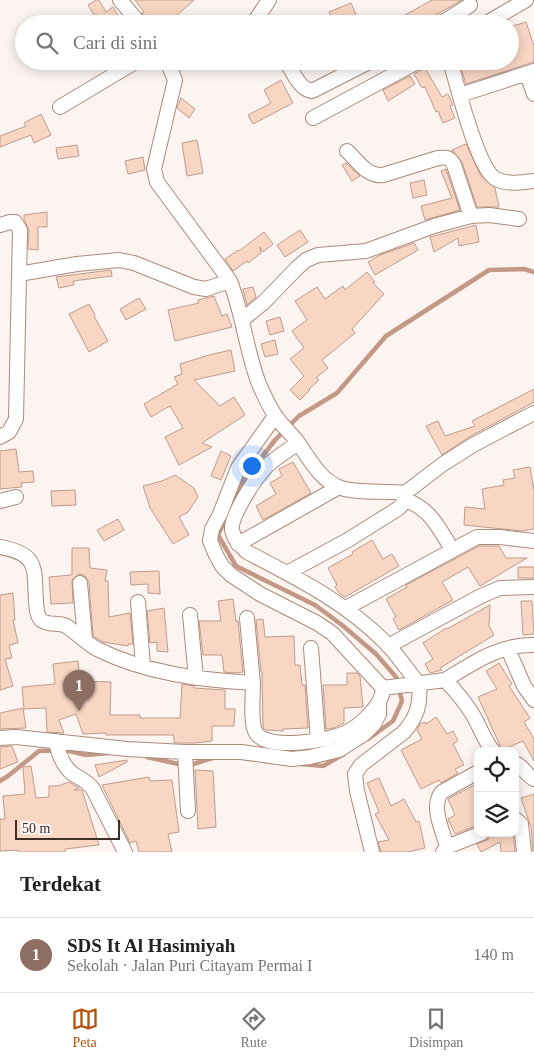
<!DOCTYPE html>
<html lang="id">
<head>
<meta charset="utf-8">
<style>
	body { margin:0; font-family:"Times New Roman",serif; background:#f6f6f6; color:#222 }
	.controls { position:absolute; right:15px; bottom:15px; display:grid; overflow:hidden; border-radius:10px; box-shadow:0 2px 12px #0003 }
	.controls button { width:45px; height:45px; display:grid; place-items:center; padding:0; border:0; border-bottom:1px solid #e0e0e0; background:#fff; color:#222; font:25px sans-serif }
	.scale { position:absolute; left:15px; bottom:12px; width:105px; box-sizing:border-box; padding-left:5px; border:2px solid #3d2e27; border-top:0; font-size:14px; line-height:18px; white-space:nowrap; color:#3d2e27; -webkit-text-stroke:4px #fcf4f0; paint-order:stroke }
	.you { position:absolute; left:251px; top:465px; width:18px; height:18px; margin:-12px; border:4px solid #fff; border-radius:50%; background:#1a73e8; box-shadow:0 0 0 8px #1a73e833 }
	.badge { display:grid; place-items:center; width:32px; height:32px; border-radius:50%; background:#b45309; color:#fff; font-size:16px; font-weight:700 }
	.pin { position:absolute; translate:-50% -41px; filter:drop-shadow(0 1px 2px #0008) }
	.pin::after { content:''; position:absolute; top:26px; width:18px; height:15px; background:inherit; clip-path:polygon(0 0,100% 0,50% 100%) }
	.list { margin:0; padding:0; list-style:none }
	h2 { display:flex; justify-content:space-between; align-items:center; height:65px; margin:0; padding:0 20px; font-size:21px }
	h2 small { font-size:16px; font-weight:400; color:#767676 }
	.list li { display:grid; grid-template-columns:32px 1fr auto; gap:15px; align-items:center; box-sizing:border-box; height:75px; padding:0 20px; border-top:1px solid #e0e0e0 }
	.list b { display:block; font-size:19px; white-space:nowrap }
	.list p { margin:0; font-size:16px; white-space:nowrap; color:#767676 }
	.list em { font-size:16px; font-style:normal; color:#767676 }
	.icon { flex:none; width:28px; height:28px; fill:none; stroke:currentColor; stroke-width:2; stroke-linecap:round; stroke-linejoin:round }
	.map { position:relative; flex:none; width:534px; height:852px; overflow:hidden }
	.search { position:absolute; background:#fff; box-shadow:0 2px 12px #0003; left:15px; right:15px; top:15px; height:55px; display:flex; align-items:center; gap:12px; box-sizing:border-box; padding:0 18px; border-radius:28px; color:#767676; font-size:19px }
	.sheet { height:140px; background:#fff }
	nav { display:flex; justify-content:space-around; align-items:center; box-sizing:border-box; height:70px; border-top:1px solid #e0e0e0; background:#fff; font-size:14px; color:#767676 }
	nav a { display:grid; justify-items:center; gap:2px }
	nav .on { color:#b45309 }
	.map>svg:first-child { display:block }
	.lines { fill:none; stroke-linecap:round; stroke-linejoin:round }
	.stream { stroke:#c39985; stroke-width:4.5 }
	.building { fill:#f9d6c4; stroke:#bf9b8a }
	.street-casing { stroke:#ac8a79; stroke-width:16 }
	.street { stroke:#fff; stroke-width:14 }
</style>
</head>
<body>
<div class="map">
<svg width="534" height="852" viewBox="0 0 534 852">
	<rect width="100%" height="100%" fill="#fcf4f0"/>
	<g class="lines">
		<path class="stream" d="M 368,739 L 393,721 L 402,701 L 396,677 L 376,654 L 342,625 L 315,605 L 236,566 L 218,535 L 241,484 L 275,440 L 299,416 L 337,393 L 386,336 L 489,270 L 524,269 L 534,272
			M 147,757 L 187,766 L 216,757
			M 301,764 L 323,766 L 344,754
			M 0,781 L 8,776 L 39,751 L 65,750 L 86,755 L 109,753"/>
	</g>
	<path class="building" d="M 96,0 L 99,0 L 106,12 L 113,7 L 123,24 L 87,24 L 96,18 L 88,5 Z
		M 135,0 L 194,0 L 173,19 L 178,24 L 149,24 L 142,13 L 144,12 Z
		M 432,0 L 462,0 L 420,24 L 389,24 Z
		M 351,3 L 360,24 L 334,24 L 329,12 Z
		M 526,22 L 534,46 L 534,62 L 466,84 L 459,61 L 510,61 L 510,27 Z
		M 425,68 L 442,97 L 448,94 L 453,105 L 450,106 L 455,118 L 443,123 L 438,111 L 436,112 L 425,87 L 422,88 L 414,74 Z
		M 410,76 L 415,84 L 388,101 L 383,90 Z
		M 281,80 L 293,103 L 253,124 L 248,115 L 271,103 L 264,90 Z
		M 181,98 L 195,109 L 189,118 L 177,108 Z
		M 41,114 L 51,135 L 34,143 L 31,135 L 0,147 L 0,136 L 26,126 L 24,123 Z
		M 197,140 L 203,173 L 187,176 L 182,143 Z
		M 466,144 L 481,176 L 495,188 L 499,207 L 477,207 L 462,162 L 452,150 Z
		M 77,145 L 79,156 L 58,159 L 56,148 Z
		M 143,157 L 145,170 L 128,174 L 125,161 Z
		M 346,163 L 360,176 L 352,181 L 342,165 Z
		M 446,169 L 460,210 L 425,220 L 421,206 L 452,198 L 441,171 Z
		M 424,180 L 427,195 L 413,198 L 410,183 Z
		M 47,212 L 47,227 L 38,227 L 38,250 L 28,249 L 29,230 L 24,219 L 24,215 Z
		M 476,225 L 479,242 L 459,246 L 458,238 L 434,252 L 430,237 Z
		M 300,230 L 308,242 L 285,257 L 277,245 Z
		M 264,232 L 273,244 L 263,252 L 260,247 L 261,253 L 248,263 L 247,261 L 233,271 L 225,259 L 238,250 L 239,251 Z
		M 414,243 L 418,250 L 375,275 L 368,262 L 380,255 Z
		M 111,270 L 112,276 L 73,281 L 74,285 L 59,288 L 56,277 Z
		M 367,272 L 375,282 L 373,283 L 384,294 L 352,329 L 355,333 L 322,360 L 328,368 L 316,378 L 319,380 L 309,389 L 310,390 L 300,400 L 290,390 L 304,376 L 290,359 L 304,348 L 292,331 L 307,320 L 295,301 L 317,287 L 325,299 L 343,286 L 345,290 Z
		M 253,287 L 256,297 L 247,305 L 243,289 Z
		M 214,296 L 222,316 L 227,314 L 232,327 L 175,341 L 168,310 L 199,303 L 198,300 Z
		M 139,298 L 146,309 L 126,320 L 120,309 Z
		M 89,304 L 95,315 L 94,316 L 108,341 L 89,352 L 69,314 Z
		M 280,317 L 284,331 L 270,335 L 266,321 Z
		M 275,340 L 278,354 L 265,357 L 261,344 Z
		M 231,350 L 235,371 L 194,380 L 220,406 L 234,397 L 245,415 L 202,443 L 212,447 L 179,465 L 165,437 L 183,428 L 170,406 L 151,417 L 144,404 L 178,384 L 174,377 L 182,374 L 180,364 L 209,355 Z
		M 534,389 L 534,402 L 469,437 L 442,455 L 426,426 L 438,421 L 445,436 L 475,426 L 472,421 Z
		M 16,449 L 19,472 L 33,471 L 34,482 L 21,483 L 22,487 L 0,489 L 0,451 Z
		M 221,451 L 231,456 L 221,480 L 211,476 Z
		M 293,462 L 311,493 L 263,520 L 256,506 L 276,494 L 270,483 L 282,476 L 279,469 Z
		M 530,467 L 534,491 L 534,529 L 522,531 L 464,525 L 465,507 L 485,509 L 482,489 L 504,485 L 503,480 L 515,478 L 513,470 Z
		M 175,475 L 194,488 L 198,497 L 188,512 L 179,517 L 189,535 L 173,544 L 150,508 L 143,486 L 162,481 Z
		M 75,490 L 76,505 L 52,506 L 51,491 Z
		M 118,519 L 124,530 L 104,541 L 97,530 Z
		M 372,540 L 383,559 L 392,554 L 399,566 L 345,597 L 340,594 L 335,587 L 337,585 L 328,568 L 353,554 L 352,552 Z
		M 479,546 L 499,546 L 506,558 L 527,558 L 480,586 L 468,567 L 442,582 L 453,600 L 399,630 L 393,619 L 396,617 L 386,599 L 407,587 L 406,585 Z
		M 72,548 L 89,548 L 90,568 L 107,570 L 105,581 L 108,581 L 109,617 L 130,613 L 133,644 L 128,644 L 128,646 L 103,642 L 93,636 L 89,582 L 84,575 L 79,574 L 72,580 L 73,603 L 51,604 L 49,577 L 72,575 Z
		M 518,567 L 534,567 L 534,578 L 518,578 Z
		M 159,571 L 160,594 L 148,593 L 148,584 L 131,585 L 130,572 Z
		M 13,593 L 15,620 L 13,620 L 18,643 L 9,645 L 12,658 L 5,659 L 13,686 L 0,690 L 0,595 Z
		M 233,599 L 236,621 L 238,621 L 243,672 L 235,673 L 224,672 L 222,655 L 203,655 L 199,621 L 221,621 L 218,601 Z
		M 521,601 L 532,601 L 534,634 L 523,635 Z
		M 490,605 L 489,626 L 494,635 L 440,668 L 442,670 L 430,673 L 425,664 L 433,659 L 423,643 L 446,628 L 447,629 Z
		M 164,608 L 168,652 L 157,651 L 157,642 L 150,643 L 147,611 Z
		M 263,619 L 265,637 L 294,636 L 295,665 L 300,665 L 302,685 L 305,685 L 308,728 L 283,729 L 283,731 L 266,730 L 263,728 L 262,672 L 261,672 L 256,620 Z
		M 78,661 L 80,681 L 111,682 L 110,715 L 140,715 L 140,718 L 180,718 L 182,684 L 194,686 L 194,688 L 225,690 L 225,709 L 235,709 L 234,726 L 212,726 L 212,741 L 195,743 L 174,743 L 174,735 L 106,735 L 106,733 L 83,734 L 76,714 L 59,720 L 64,733 L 47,732 L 46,708 L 24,709 L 22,687 L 55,684 L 53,664 Z
		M 499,663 L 512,684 L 509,686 L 530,718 L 524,722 L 534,739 L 534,761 L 523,741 L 502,750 L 478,697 L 497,689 L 486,671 Z
		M 347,673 L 357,673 L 360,676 L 363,707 L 344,708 L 344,723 L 334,728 L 326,729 L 323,685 L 347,685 Z
		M 23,708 L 26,728 L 0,729 L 0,713 Z
		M 436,717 L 447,734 L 453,731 L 458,741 L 453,744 L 464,765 L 455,769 L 458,773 L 441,783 L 439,780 L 421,789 L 401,750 L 422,739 L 417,730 L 420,724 L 425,722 L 426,724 Z
		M 12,746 L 18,762 L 0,769 L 0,747 Z
		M 127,760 L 127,762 L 99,777 L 95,765 Z
		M 31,766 L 36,798 L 49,797 L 49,786 L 58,786 L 69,782 L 79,788 L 74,790 L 82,790 L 99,845 L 65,849 L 65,852 L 18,852 L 18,850 L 0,851 L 0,819 L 5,819 L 3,796 L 25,794 L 23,767 Z
		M 195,770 L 213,771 L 216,827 L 198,829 Z
		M 149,777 L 150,781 L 172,780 L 179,832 L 168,834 L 172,852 L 139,852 L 136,841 L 130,843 L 102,785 Z
		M 379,778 L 391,806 L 404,799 L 416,822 L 419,821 L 425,848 L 408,852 L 381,852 L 378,842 L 389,840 L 375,814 L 379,812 L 367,783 Z
		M 478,783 L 478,825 L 455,834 L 448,819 L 455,815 L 448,799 Z
		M 534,794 L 534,851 L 533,851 L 531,827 L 521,798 Z
		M 491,833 L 513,833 L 515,852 L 501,852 L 500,842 L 481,852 L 477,844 L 489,839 Z"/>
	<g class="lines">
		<g class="street-casing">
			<path id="street" d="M 120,0 L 140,24
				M 253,24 L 269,0
				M 440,24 L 470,5
				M 485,24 L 526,0
				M 167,61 L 175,80 L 154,169 L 157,182 L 230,281 C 243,314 246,350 259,384 C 264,395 270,409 277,418 C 283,427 293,435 299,444 C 310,460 321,481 341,488 C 361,494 384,490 405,493 L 406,500 C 433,511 437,527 453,550
				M 286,61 C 293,72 299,89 312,91 L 371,61
				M 450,61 C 457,84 477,169 496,179 C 508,185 521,182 534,181
				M 527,74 L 534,94
				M 460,95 L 534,71
				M 60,107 L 137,61
				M 313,118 L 419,61
				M 347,151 C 358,161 367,177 383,175 L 438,158 C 446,157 450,157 454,165 L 471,216
				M 0,225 L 10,222 L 15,222 L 20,230 L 16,419 L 9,432 L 0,437
				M 19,274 L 77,264 L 119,260 L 134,263 L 194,287 L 206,289 L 230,281
				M 242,320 L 264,302 L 297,268 L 306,260 L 318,255 L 366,251 L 434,226 L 471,216 L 489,215 L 519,219
				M 298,443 C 287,451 273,459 264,469 C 255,479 230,517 232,530 C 234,540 241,546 247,552 C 299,579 347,603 388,645 C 399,657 408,671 419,684
				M 405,493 L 443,464 L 473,445 L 534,413
				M 0,501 L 16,497
				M 238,544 L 339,487
				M 0,547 C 39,554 34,568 36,602 C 37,608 36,615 41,620 C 48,626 59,622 66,626 C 77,633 86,643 97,649 C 145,673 200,680 253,683
				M 287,573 L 348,540 L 399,508 L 406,500
				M 80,583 L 85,640
				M 138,602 L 143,666
				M 346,608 L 477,537 L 500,537 L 534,541
				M 190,615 L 196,678
				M 247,618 C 249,640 251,662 253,684 C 253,696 250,723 256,733 C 268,751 327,741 345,733 C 359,727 383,705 383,688 L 332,633 L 317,623 L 260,594 L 231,575 L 222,566 L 216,555 L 210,541 L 212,529 L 220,514 L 238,468 L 275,416
				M 388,646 L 481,596 L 500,588 L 534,587
				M 311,648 L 318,740
				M 508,649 L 524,686 L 534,700
				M 445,680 C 473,663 500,644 534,645
				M 383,688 L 445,680 C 456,691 465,702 473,715 C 480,727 484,740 493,751
				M 0,738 L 16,737 L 127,749 L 185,752 L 241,752 L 292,759 L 310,757 L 339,750 L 364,734 L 374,724 L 379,714 L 379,704
				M 56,741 C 58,753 63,766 73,774 C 81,779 87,781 93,789 L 125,852
				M 185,752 L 188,811
				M 515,763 C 523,766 526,775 534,779
				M 515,819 L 521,824 L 524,852
				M 447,847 L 482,833
				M 372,852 L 357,791 L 355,774 L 361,765 L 404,732 C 417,717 421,704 419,684
				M 443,852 L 447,847 C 443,831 430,806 442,792 L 478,772"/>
		</g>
		<use href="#street" class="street"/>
	</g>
</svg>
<div class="controls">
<button><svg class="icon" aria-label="locate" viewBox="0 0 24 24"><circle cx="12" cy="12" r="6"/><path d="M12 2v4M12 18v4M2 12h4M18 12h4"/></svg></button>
<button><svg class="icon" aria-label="layers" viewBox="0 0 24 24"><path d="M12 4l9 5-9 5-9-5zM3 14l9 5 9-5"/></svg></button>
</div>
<div class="scale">50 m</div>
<div class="you"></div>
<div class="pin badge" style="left:79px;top:711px;background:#8d6e63">1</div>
<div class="search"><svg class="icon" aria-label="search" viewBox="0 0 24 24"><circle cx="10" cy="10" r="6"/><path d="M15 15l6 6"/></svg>Cari di sini</div>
</div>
<section class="sheet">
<h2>Terdekat<small></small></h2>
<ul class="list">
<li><span class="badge" style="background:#8d6e63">1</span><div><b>SDS It Al Hasimiyah</b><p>Sekolah · Jalan Puri Citayam Permai I</p></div><em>140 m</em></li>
</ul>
</section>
<nav>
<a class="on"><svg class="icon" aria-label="map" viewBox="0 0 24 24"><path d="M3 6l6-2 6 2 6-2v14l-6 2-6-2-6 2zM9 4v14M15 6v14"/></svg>Peta</a>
<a><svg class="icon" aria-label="directions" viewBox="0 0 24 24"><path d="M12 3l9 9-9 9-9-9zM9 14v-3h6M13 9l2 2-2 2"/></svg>Rute</a>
<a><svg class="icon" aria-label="saved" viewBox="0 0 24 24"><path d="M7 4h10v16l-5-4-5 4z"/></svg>Disimpan</a>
</nav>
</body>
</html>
